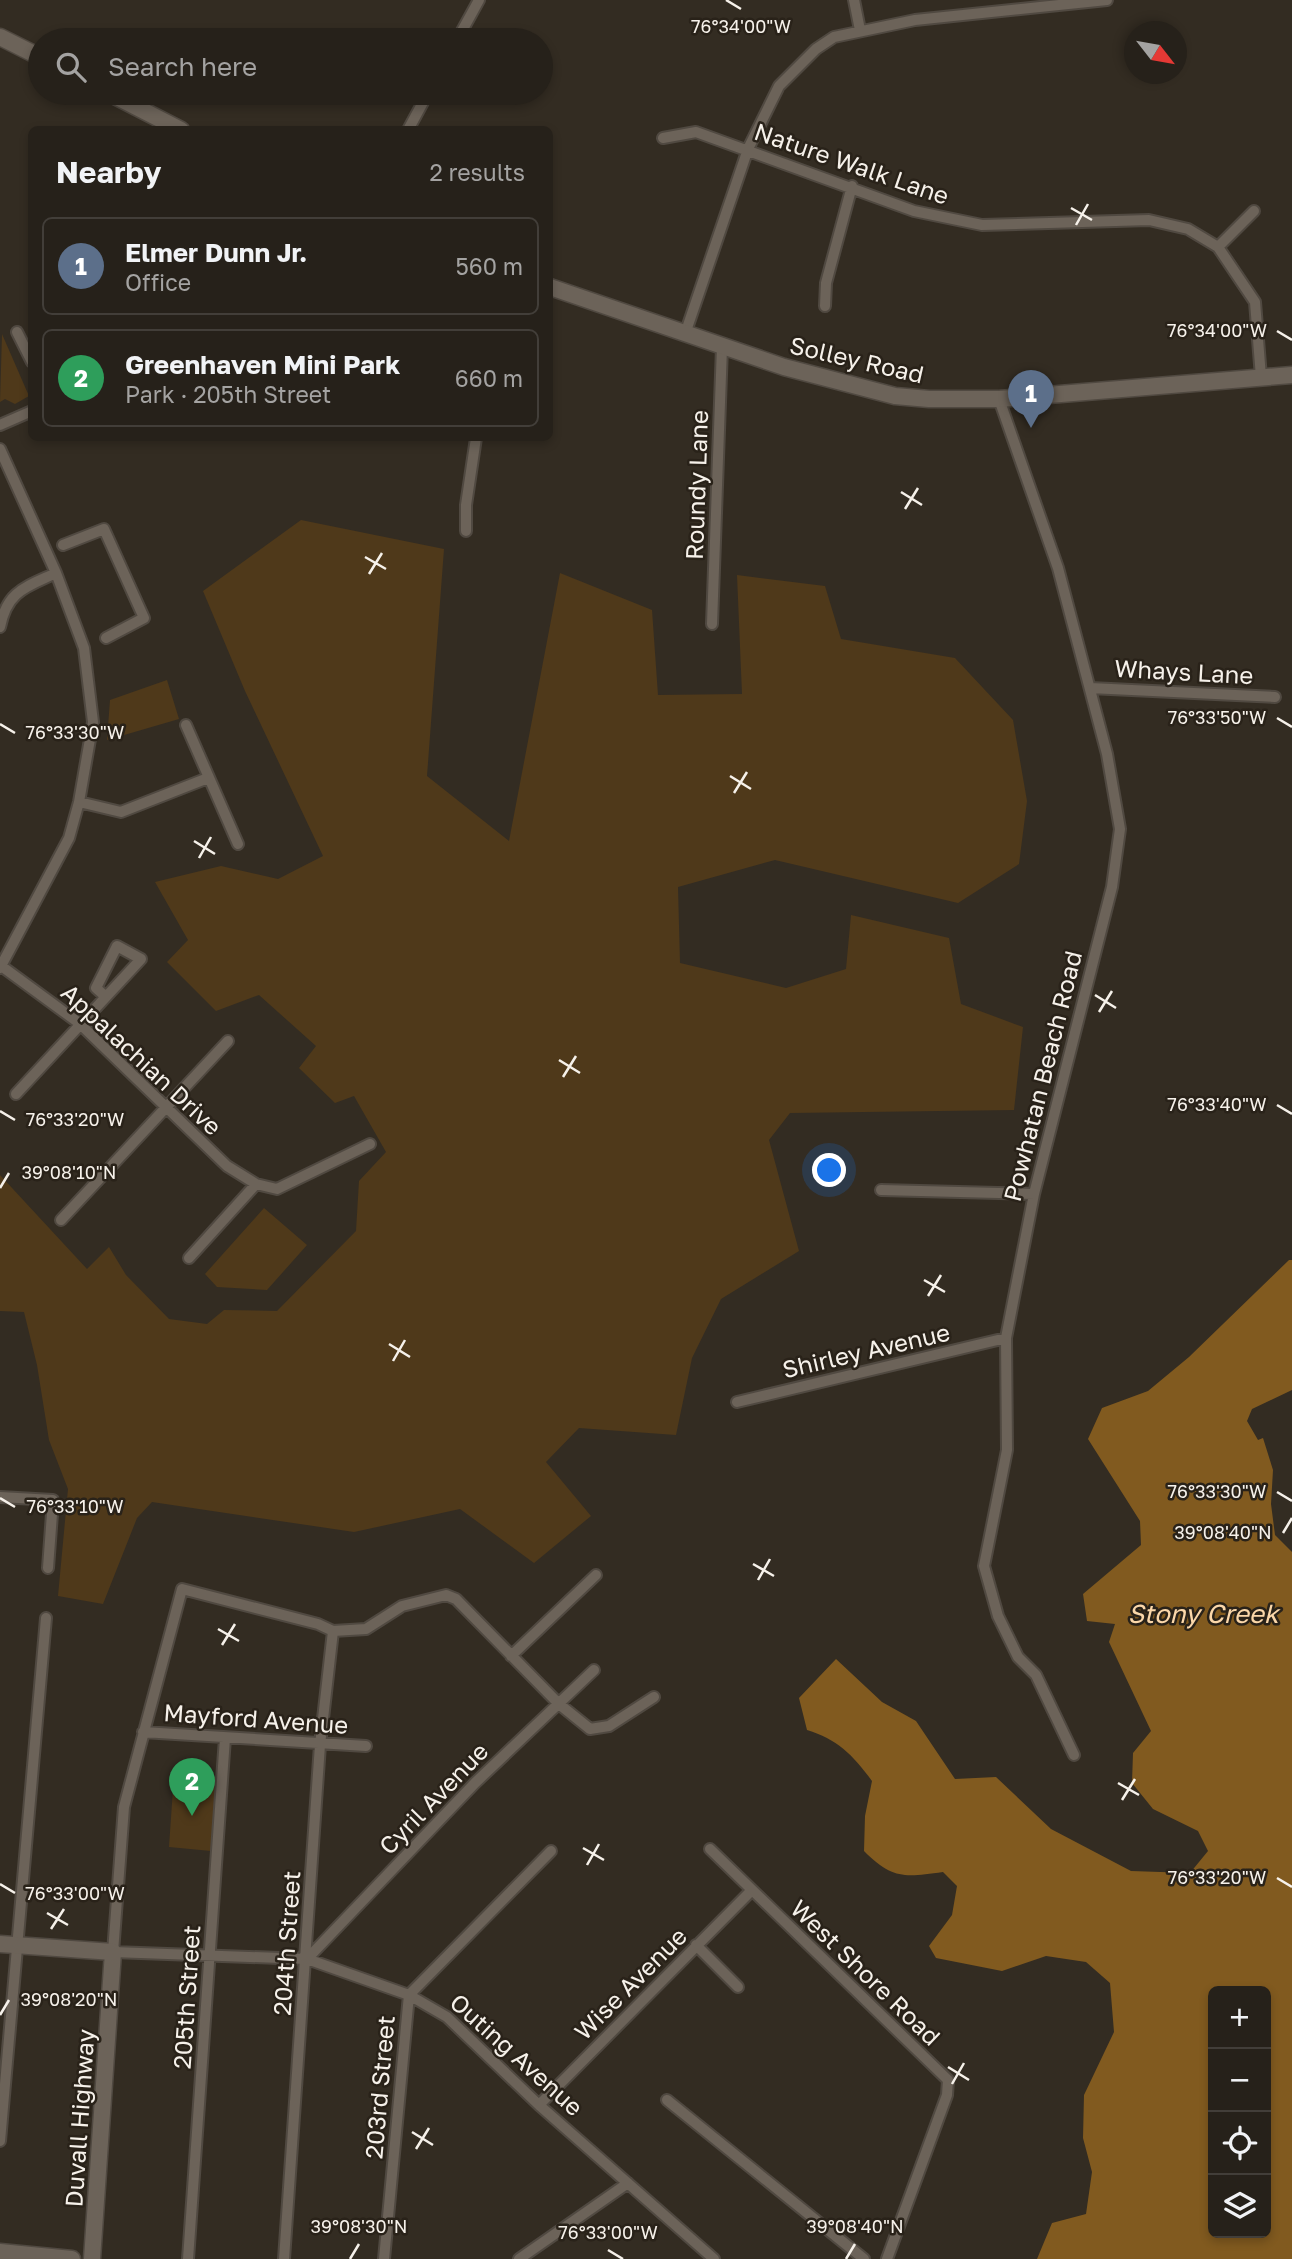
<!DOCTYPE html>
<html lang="en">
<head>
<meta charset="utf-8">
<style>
	body { margin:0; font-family:"Golos Text",sans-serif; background:#2e2923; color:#f1f3f6 }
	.controls { position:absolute; right:21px; bottom:21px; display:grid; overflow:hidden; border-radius:10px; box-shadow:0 4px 10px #0003 }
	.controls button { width:63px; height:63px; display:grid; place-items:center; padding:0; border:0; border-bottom:2px solid #423e39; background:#26211a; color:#f1f3f6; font:35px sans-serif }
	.compass { position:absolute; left:1124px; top:21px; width:63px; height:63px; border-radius:50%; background:#26211a; box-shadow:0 4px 10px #0003; rotate:121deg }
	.you { position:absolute; left:830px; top:1171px; width:24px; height:24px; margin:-18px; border:5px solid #fff; border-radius:50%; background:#1a73e8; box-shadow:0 0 0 10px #1a73e833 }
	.badge { display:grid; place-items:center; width:46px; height:46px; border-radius:50%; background:#1a73e8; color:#fff; font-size:23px; font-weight:700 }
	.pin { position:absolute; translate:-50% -58px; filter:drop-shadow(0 2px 4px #0008) }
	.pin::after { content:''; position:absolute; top:37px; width:24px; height:21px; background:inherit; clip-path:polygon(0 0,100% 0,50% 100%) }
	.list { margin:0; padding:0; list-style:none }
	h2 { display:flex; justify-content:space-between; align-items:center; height:91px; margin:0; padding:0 28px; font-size:30px }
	h2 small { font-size:23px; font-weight:400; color:#a4a3a2 }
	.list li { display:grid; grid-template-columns:46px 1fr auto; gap:21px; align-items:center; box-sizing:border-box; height:98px; margin:0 14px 14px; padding:0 14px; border:2px solid #423e39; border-radius:10px }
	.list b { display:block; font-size:26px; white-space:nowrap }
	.list p { margin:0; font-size:23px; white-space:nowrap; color:#a4a3a2 }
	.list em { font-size:23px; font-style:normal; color:#a4a3a2 }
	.icon { flex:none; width:38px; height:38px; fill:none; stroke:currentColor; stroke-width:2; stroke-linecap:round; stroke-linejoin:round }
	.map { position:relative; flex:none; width:1292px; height:2259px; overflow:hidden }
	.search { position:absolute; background:#26211a; box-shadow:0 4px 10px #0003; left:28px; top:28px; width:525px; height:77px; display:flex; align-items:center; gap:18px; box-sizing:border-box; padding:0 24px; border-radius:38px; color:#a4a3a2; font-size:26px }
	.panel { position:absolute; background:#26211a; box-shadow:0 4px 10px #0003; left:28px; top:126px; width:525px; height:315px; border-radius:10px }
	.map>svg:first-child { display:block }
	.green { fill:#4f391a }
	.water { fill:#815a1f; fill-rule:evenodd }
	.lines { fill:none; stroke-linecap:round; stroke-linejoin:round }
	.street-casing { stroke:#504941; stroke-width:14 }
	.secondary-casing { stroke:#504941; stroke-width:19 }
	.street { stroke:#6c6359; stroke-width:10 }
	.secondary { stroke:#6c6359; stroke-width:16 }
	.ticks { fill:none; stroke:#f6f1ea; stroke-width:2.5 }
	.labels { text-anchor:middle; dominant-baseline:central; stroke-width:5; stroke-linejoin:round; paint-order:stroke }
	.street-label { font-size:24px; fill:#f6f1ea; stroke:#292219 }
	.water-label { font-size:26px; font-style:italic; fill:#fbd7a9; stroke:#292219 }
	.ticks-label { font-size:18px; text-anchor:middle; fill:#f6f1ea; stroke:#292219; stroke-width:5; stroke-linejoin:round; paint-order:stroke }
</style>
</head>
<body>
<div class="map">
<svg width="1292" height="2259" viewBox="0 0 1292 2259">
	<rect width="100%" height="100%" fill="#332c22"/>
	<path class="green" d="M 2,334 L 29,396 L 15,404 L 5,399 L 0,402 Z
		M 301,520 L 444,549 L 427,776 L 509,841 L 560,573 L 652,610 L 658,695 L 742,694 L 737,575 L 825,586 L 841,639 L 955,658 L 1013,720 L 1027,801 L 1019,864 L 958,903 L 775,860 L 678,887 L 680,963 L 786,988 L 846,969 L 851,915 L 949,938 L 961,1004 L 1023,1027 L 1014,1110 L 790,1113 L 769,1140 L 799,1251 L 721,1299 L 692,1358 L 676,1435 L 579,1428 L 546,1462 L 591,1516 L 534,1563 L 460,1509 L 354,1532 L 152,1502 L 137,1518 L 103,1604 L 58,1596 L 68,1489 L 49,1440 L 37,1365 L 24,1312 L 0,1311 L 0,1175 L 87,1269 L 109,1247 L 126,1275 L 169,1319 L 207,1324 L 224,1310 L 277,1311 L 356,1231 L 359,1181 L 386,1152 L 354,1096 L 335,1103 L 299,1068 L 316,1046 L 259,995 L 216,1011 L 167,962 L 188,940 L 155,882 L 221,866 L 278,879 L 323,856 L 245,691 L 203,591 Z
		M 167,680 L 179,719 L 107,740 L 110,700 Z
		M 264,1208 L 307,1245 L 267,1290 L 217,1287 L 205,1274 Z
		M 174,1774 L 216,1777 L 211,1851 L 169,1847 Z"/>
	<path class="water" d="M 1289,1260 L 1292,1260 L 1292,1390 L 1252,1409 L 1247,1421 L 1258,1440 L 1263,1438 L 1273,1470 L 1271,1504 L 1275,1535 L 1292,1552 L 1292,2259 L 1037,2259 L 1052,2223 L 1086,2214 L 1092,2172 L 1083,2138 L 1084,2095 L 1114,2032 L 1110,1983 L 1086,1962 L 1046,1956 L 1002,1971 L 936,1958 L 929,1946 L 952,1915 L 957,1886 L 943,1872 C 905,1877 893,1880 864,1851 L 865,1816 L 872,1781 C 853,1755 837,1739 807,1730 L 799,1698 L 836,1659 L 882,1702 L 916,1721 L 955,1779 L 996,1777 L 1051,1829 L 1131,1871 L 1190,1873 L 1208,1851 L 1198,1831 L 1153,1809 L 1132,1783 L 1133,1753 L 1151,1731 L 1109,1642 L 1115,1624 L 1087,1621 L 1083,1594 L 1141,1545 L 1140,1521 L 1088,1439 L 1102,1408 L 1148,1391 L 1189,1357 ZM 1213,1991 L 1266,1991 L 1266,2233 L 1213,2233 Z"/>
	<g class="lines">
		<g class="street-casing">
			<path id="street" d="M 854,0 L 860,30
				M 457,40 L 479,0
				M 408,130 L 428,93
				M 663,138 L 696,132 L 914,211 L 982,225 L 1149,220 L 1188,229 L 1218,247 L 1255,302 L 1261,377
				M 1218,247 L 1254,211
				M 825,306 L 826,283 L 852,186
				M 17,332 L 32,362
				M 685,334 L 748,149 L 779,86 L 816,49 L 834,37 L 915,20 L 1107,0
				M 999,399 L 1058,568 L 1107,754 L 1120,829 L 1112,887 L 1034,1194 L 1006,1338 L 1007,1450 L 984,1566 L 998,1616 L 1018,1657 L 1036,1675 L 1074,1755
				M 0,425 L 32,411
				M 0,449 L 56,573 L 84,648 L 93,722 L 79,802 L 69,838 L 0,968
				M 466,531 L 466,505 L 476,438
				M 63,545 L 104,529 L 144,618 L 106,638
				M 712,624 L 722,347
				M 0,627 C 7,591 26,587 56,573
				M 1090,688 L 1275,697
				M 186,725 L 238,844
				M 79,802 L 121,812 L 208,778
				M 0,965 L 79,1023 L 227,1166 L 256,1184 L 277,1189 L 370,1144
				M 16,1094 L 141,959 L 117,946 L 96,988 L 105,996
				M 881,1190 L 1034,1194
				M 61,1220 L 228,1041
				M 189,1258 L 256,1184
				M 737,1402 L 1006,1338
				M 0,1497 L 53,1500 L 48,1568
				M 511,1656 L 596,1575
				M 654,1697 L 609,1726 L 590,1729 L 559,1704 L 456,1599 L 446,1595 L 402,1606 L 366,1629 L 333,1631 L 318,1624 L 182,1589 L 124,1807 L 113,1952 L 307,1959 L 409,1995 L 447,2017 L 539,2105 L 714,2259
				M 143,1732 L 366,1746
				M 710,1849 L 948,2080 L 947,2095 L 887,2259
				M 696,1945 L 738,1987
				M 307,1959 L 475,1783 L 594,1670
				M 667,2100 L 864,2259
				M 539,2105 L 751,1891
				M 0,2141 L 46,1618
				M 188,2259 L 225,1738
				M 284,2259 L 320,1745 L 333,1631
				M 384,2259 L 409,1995 L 551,1851
				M 519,2259 L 628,2183"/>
		</g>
		<g class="secondary-casing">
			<path id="secondary" d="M 0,37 L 40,57
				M 109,93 L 181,130
				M 550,287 L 784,367 L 895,396 L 929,399 L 999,399 L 1292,375
				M 0,1944 L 113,1952 L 92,2259
				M 0,2252 L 72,2259"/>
		</g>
		<use href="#street" class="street"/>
		<use href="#secondary" class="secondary"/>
	</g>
	<path class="ticks" d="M 726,0 L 741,9M 1071,208 L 1092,220M 1076,225 L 1088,204M 1277,331 L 1292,340M 901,492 L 922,505M 905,509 L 918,488M 365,557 L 386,569M 369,574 L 382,553M 1277,718 L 1292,727M 0,724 L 15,733M 730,776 L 751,789M 734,793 L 747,772M 194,841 L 215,854M 199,858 L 211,837M 1095,995 L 1116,1008M 1099,1012 L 1112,991M 559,1060 L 580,1073M 563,1077 L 576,1056M 1277,1105 L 1292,1114M 0,1111 L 15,1120M 0,1188 L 9,1173M 924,1280 L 945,1292M 928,1296 L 941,1275M 389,1344 L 410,1357M 393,1361 L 405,1340M 1277,1492 L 1292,1501M 0,1498 L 15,1507M 1283,1533 L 1292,1518M 753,1564 L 774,1576M 758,1580 L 770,1559M 218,1629 L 239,1641M 222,1645 L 235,1624M 1118,1783 L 1139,1795M 1122,1800 L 1135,1779M 583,1848 L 604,1860M 587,1865 L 599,1844M 1277,1878 L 1292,1887M 0,1884 L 15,1893M 47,1913 L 68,1925M 51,1929 L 64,1909M 0,2015 L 9,2000M 948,2067 L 969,2080M 952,2084 L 964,2063M 412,2132 L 433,2145M 416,2149 L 429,2128M 608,2250 L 623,2259M 350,2259 L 359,2244M 846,2259 L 855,2244"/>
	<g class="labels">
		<g class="street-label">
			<text transform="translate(852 163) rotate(19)">Nature Walk Lane</text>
			<text transform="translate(857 359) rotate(13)">Solley Road</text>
			<text transform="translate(696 485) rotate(-88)">Roundy Lane</text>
			<text transform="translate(1184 671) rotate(3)">Whays Lane</text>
			<text transform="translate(142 1059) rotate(43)">Appalachian Drive</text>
			<text transform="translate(1042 1076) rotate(-76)">Powhatan Beach Road</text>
			<text transform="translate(866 1350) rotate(-13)">Shirley Avenue</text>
			<text transform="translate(256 1718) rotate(4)">Mayford Avenue</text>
			<text transform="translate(433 1798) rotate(-46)">Cyril Avenue</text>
			<text transform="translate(286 1943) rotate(-86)">204th Street</text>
			<text transform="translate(866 1972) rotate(44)">West Shore Road</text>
			<text transform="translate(630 1983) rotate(-45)">Wise Avenue</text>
			<text transform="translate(186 1997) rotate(-86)">205th Street</text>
			<text transform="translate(517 2054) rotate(42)">Outing Avenue</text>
			<text transform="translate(379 2087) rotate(-85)">203rd Street</text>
			<text transform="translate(79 2118) rotate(-86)">Duvall Highway</text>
		</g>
		<g class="water-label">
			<text x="1203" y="1613">Stony Creek</text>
		</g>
	</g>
	<g class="ticks-label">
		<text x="741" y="33">76°34'00"W</text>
		<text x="1217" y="337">76°34'00"W</text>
		<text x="1217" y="724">76°33'50"W</text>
		<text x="75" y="739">76°33'30"W</text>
		<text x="1217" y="1111">76°33'40"W</text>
		<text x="75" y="1126">76°33'20"W</text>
		<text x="69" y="1179">39°08'10"N</text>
		<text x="1217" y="1498">76°33'30"W</text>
		<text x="75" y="1513">76°33'10"W</text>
		<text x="1223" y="1539">39°08'40"N</text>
		<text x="1217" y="1884">76°33'20"W</text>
		<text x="75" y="1900">76°33'00"W</text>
		<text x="69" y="2006">39°08'20"N</text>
		<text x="359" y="2233">39°08'30"N</text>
		<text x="855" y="2233">39°08'40"N</text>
		<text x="608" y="2239">76°33'00"W</text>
	</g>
</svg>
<div class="controls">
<button>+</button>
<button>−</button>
<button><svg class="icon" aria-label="locate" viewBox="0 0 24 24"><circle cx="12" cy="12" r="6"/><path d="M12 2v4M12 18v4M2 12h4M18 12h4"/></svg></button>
<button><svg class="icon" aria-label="layers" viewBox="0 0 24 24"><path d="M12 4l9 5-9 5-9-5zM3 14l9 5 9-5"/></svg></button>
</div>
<svg class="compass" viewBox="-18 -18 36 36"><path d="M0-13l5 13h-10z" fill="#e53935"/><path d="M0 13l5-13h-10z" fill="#a4a3a2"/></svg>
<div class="you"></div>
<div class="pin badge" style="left:1031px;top:428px;background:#5c6f8a">1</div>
<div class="pin badge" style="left:192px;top:1816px;background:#2e9e5b">2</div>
<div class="search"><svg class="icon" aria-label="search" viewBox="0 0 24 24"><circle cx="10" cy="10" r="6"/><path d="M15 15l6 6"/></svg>Search here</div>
<section class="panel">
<h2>Nearby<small>2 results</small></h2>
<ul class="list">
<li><span class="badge" style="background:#5c6f8a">1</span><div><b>Elmer Dunn Jr.</b><p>Office</p></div><em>560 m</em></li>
<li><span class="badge" style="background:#2e9e5b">2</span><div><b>Greenhaven Mini Park</b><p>Park · 205th Street</p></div><em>660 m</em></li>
</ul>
</section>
</div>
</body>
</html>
